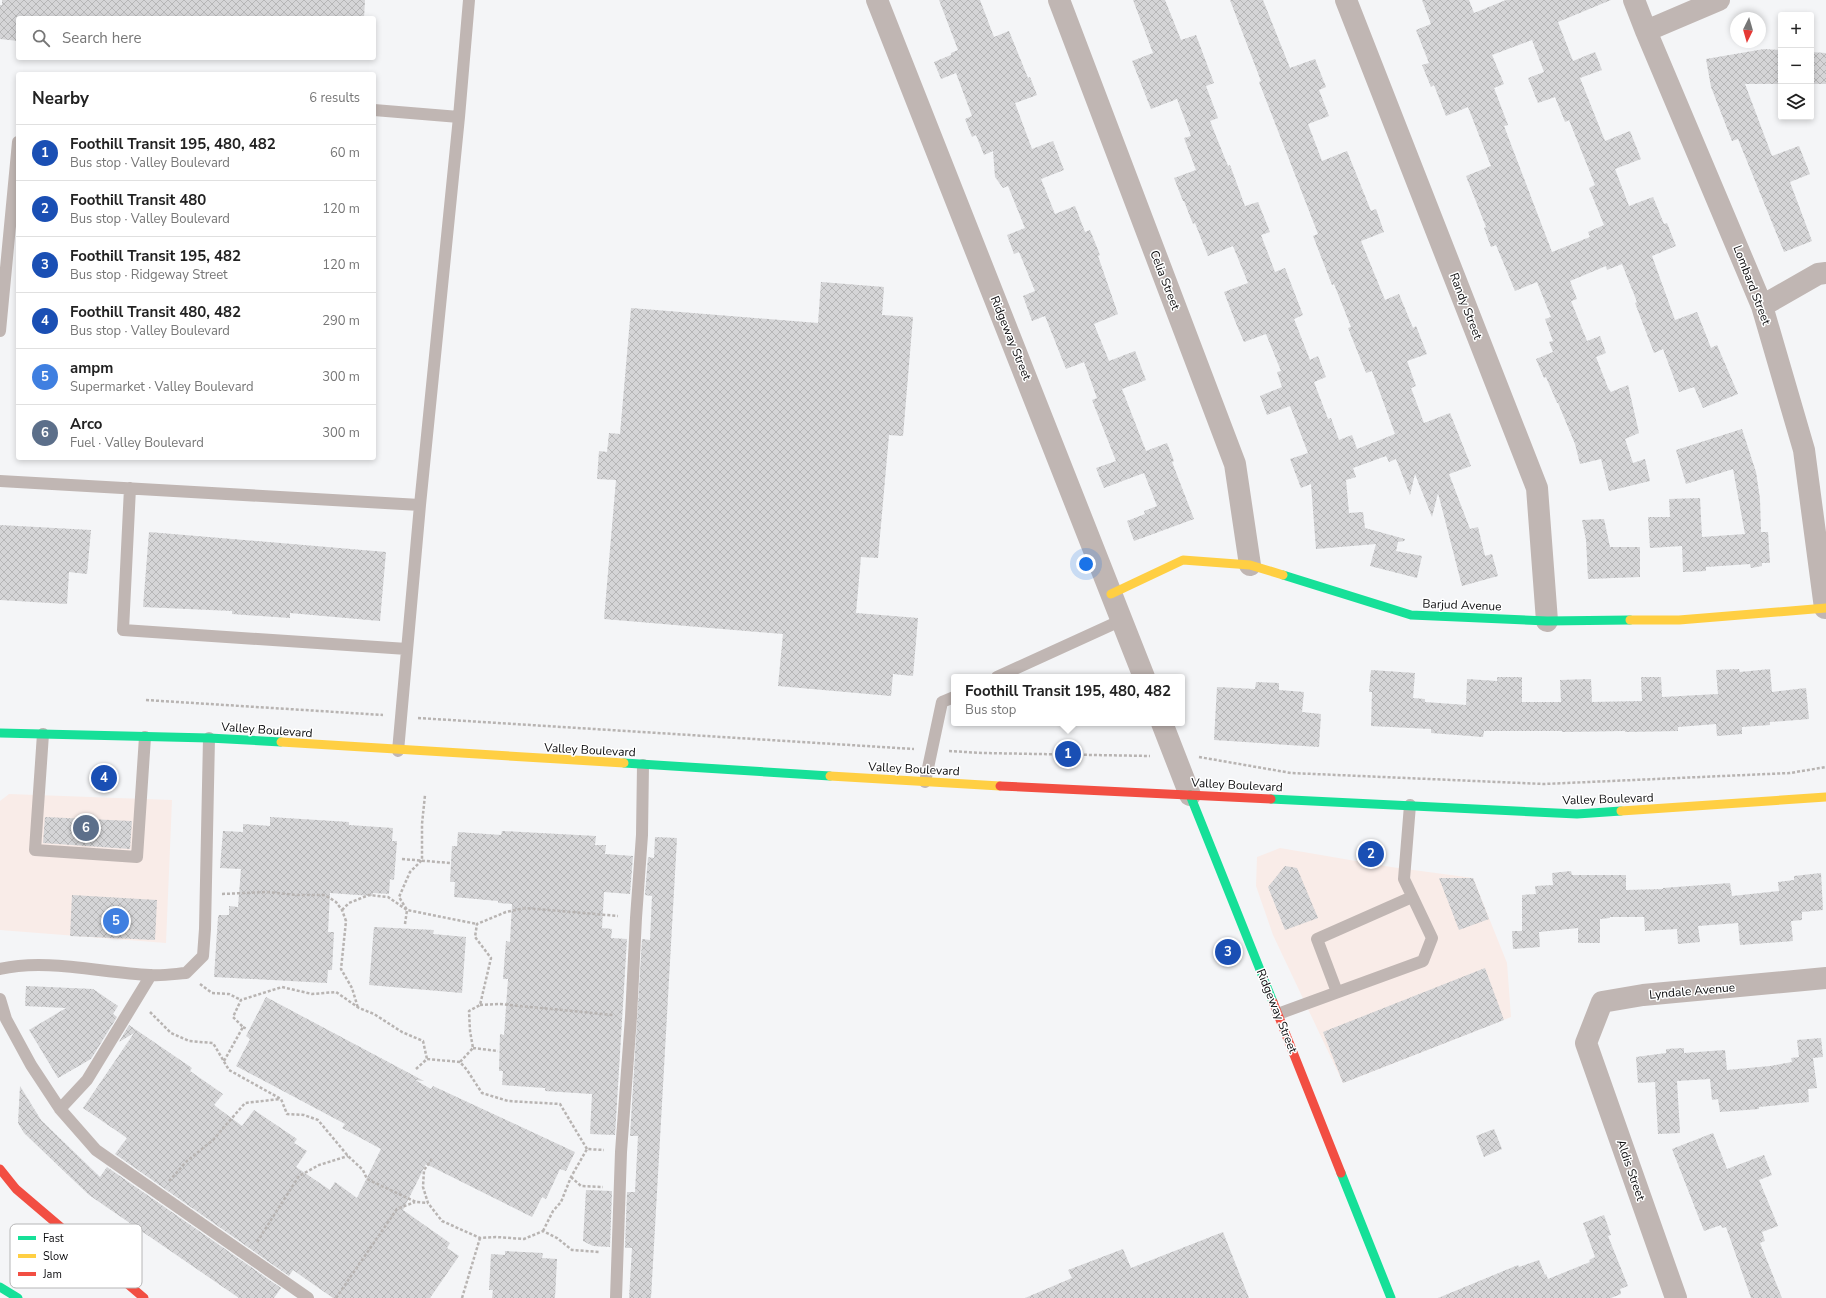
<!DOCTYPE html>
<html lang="en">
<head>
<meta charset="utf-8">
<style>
	body { margin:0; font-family:"Nunito Sans",sans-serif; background:#f2f2f2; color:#222 }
	.controls { position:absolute; right:12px; top:12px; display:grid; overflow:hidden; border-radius:4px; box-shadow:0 2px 6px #0003 }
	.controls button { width:36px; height:36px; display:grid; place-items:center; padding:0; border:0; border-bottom:1px solid #e0e0e0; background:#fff; color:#222; font:20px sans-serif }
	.compass { position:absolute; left:1730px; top:12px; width:36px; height:36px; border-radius:50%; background:#fff; box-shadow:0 2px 6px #0003; rotate:185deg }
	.you { position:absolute; left:1086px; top:564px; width:14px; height:14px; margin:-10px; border:3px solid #fff; border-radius:50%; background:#1a73e8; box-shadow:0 0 0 6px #1a73e833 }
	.badge { display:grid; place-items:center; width:26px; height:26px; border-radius:50%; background:#2563eb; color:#fff; font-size:13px; font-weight:700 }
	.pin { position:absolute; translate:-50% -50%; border:2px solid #fff; box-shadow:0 1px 4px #0006 }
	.popup { position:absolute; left:951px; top:674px; width:234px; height:52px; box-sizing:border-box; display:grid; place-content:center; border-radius:4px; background:#fff; filter:drop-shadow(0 1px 3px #0005); font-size:13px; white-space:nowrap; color:#767676 }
	.popup b { font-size:15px; color:#222 }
	.popup::after { content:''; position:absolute; left:50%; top:100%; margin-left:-8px; border:8px solid transparent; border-top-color:#fff }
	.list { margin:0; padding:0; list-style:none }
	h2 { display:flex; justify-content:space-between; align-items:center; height:52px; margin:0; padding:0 16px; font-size:17px }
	h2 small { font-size:13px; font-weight:400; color:#767676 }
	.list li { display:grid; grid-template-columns:26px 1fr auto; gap:12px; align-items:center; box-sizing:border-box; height:56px; padding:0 16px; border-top:1px solid #e0e0e0 }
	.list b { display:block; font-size:15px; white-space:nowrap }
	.list p { margin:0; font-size:13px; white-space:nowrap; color:#767676 }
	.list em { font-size:13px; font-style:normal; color:#767676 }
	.icon { flex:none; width:22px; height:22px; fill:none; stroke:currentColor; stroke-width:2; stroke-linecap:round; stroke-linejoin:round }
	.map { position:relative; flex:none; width:1826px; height:1298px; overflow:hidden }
	.search { position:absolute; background:#fff; box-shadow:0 2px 6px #0003; left:16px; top:16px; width:360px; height:44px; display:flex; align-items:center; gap:10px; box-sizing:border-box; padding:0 14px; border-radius:4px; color:#767676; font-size:15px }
	.panel { position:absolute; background:#fff; box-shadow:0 2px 6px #0003; left:16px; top:72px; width:360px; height:388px; border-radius:4px }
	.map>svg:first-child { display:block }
	.commercial { fill:#f9ece8 }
	.building { fill:url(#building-cross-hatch); fill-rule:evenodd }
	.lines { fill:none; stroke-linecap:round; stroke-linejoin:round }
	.path { stroke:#b8b4b2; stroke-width:2.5; stroke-dasharray:3 2; stroke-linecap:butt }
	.lane { stroke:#c0b6b3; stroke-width:12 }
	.street { stroke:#c0b6b3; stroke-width:22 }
	.fast { stroke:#16e098; stroke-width:9 }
	.slow { stroke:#ffcf43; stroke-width:9 }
	.jam { stroke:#f24e42; stroke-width:9 }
	.labels { text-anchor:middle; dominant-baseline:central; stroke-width:3; stroke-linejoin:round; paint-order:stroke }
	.street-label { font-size:12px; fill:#0c0c0e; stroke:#fff }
	.key { fill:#fff; stroke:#b6b6b7; stroke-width:1 }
	.key-label { font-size:11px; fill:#0c0c0e }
</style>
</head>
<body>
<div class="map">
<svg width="1826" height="1298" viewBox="0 0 1826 1298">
	<defs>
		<pattern id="building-cross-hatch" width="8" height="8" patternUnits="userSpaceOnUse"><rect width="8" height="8" fill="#d5d5d7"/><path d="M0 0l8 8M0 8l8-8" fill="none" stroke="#b6b6b7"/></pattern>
	</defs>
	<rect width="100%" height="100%" fill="#f4f5f7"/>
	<path class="commercial" d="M 9,794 L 172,800 L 166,943 L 0,930 L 0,801 Z
		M 1280,848 L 1391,867 L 1473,878 L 1507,963 L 1511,1017 L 1343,1083 L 1273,935 L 1256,886 L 1257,857 Z"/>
	<path class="building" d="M 2,0 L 365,0 L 364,18 L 18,18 L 18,41 L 0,39 L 0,5 L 2,5 Z
		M 939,0 L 980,0 L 994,37 L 1009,31 L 1028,78 L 1030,77 L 1037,95 L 1015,103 L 1032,149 L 1053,141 L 1064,170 L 1041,179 L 1055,214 L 1075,206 L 1085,232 L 1090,230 L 1100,255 L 1098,256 L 1118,314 L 1094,324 L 1109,361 L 1135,351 L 1146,380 L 1122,389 L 1146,451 L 1167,443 L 1174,461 L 1172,462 L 1194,519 L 1134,541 L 1127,521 L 1145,514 L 1144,511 L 1157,506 L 1144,473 L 1104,488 L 1096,468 L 1116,461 L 1092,400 L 1097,398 L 1084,362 L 1066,369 L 1045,316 L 1032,321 L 1023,296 L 1035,291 L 1019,252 L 1014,254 L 1007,235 L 1025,228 L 1008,186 L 1003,188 L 995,177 L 993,151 L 984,155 L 976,135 L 972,137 L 965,119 L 972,116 L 956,73 L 941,79 L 934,62 L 951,55 L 951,53 L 958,50 Z
		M 1133,0 L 1165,0 L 1181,40 L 1196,35 L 1214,83 L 1206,86 L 1218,118 L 1210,121 L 1228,166 L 1230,165 L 1245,206 L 1258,202 L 1270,232 L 1261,235 L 1275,272 L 1285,268 L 1303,315 L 1294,319 L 1310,360 L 1318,356 L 1326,377 L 1314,382 L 1328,419 L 1331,418 L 1339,440 L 1352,435 L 1357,449 L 1395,434 L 1372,371 L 1366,373 L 1348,328 L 1351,327 L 1334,284 L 1332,285 L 1313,236 L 1318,234 L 1259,82 L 1261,81 L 1230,0 L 1263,0 L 1290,68 L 1315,59 L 1326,87 L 1319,90 L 1329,116 L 1308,124 L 1322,161 L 1347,151 L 1371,211 L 1376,209 L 1384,232 L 1361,241 L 1385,300 L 1399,294 L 1413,328 L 1416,326 L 1427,354 L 1407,361 L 1416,386 L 1411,388 L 1424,423 L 1450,413 L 1471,466 L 1449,474 L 1470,529 L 1478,527 L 1485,556 L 1492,554 L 1498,576 L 1462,586 L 1438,493 L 1432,517 L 1415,474 L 1410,495 L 1396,459 L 1389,462 L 1386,456 L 1353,468 L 1356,477 L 1346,480 L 1349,513 L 1363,512 L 1365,528 L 1405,539 L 1404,541 L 1398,542 L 1396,551 L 1422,556 L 1417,578 L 1370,566 L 1376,544 L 1316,549 L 1311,484 L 1301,488 L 1290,459 L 1308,453 L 1290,406 L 1267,415 L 1260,396 L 1282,387 L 1277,372 L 1281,371 L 1266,334 L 1244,342 L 1235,321 L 1224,292 L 1248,283 L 1233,246 L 1208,256 L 1195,223 L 1193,224 L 1184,201 L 1183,201 L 1174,178 L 1196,170 L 1184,138 L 1191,136 L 1177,99 L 1151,109 L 1132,61 L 1153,53 Z
		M 1422,0 L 1469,0 L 1474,13 L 1506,0 L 1611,0 L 1558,22 L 1573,61 L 1595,52 L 1602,70 L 1580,78 L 1605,141 L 1630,131 L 1641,159 L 1615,169 L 1629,206 L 1653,197 L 1664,224 L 1667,223 L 1676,246 L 1652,256 L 1675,320 L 1697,312 L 1711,348 L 1717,345 L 1738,394 L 1703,408 L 1694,387 L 1679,392 L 1663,349 L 1654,353 L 1635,303 L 1637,302 L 1622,264 L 1607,270 L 1606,266 L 1570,281 L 1577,299 L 1571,301 L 1587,341 L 1600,336 L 1606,353 L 1596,357 L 1608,388 L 1611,392 L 1628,385 L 1639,433 L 1625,439 L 1633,463 L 1645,459 L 1650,481 L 1609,491 L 1601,459 L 1580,464 L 1575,444 L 1558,403 L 1557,403 L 1546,377 L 1544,378 L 1536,359 L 1553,352 L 1549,342 L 1553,341 L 1545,319 L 1551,317 L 1537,282 L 1515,291 L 1496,245 L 1491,247 L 1484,228 L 1486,227 L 1466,176 L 1491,166 L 1468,107 L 1446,116 L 1434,85 L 1431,87 L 1422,65 L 1429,63 L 1416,30 L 1431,24 ZM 1532,40 L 1544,72 L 1528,78 L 1538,103 L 1555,97 L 1565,122 L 1569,120 L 1595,185 L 1589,188 L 1604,225 L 1588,232 L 1590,237 L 1552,252 L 1504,126 L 1508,125 L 1494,88 L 1504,84 L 1492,55 Z
		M 1764,49 L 1781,50 L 1781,84 L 1745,84 L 1772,156 L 1799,146 L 1810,174 L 1790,182 L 1812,241 L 1784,252 L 1738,139 L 1732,141 L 1711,87 L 1706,59 Z
		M 1811,52 L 1826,53 L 1826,84 L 1811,84 Z
		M 821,282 L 884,287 L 882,315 L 913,317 L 903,436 L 889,435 L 878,558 L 861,557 L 856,613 L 918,618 L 913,676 L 893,674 L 891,696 L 778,686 L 783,634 L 604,619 L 616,480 L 597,479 L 599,451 L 607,452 L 609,433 L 620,434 L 631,308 L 818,323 Z
		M 1742,429 L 1756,472 L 1760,499 L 1761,532 L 1768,532 L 1770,563 L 1762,563 L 1762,566 L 1751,568 L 1750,564 L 1706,567 L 1706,571 L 1683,572 L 1682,546 L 1650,548 L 1648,517 L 1670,517 L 1669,499 L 1700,498 L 1702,537 L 1745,534 L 1733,469 L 1686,484 L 1676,450 Z
		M 1604,519 L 1610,547 L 1640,547 L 1640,577 L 1588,579 L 1586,540 L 1582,520 Z
		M 0,525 L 91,530 L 87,574 L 69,572 L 67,604 L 0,600 Z
		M 149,532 L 386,552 L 380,621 L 290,613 L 290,618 L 232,614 L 232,611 L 143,607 Z
		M 1739,669 L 1740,672 L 1770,669 L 1772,692 L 1806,688 L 1809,719 L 1770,722 L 1770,725 L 1742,727 L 1742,734 L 1717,736 L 1716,724 L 1678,727 L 1678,731 L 1625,732 L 1625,731 L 1562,732 L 1562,731 L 1484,731 L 1483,737 L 1431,733 L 1431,729 L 1371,726 L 1372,692 L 1369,692 L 1371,670 L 1415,673 L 1413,698 L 1425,699 L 1425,702 L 1466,705 L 1467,679 L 1497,681 L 1497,677 L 1522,677 L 1522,702 L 1561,702 L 1560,680 L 1591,679 L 1592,702 L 1642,701 L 1641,677 L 1661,677 L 1662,697 L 1718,694 L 1716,670 Z
		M 1256,682 L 1279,683 L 1279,690 L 1304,692 L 1302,712 L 1321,714 L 1319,747 L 1214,740 L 1217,687 L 1255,689 Z
		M 45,817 L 132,821 L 130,849 L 43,843 Z
		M 270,817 L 349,822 L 349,825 L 393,828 L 392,841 L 397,841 L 394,880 L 390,879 L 389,894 L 373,893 L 372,896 L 330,893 L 328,932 L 334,932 L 332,970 L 328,970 L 327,983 L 214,977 L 218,917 L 219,915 L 229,915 L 229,906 L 238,907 L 241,869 L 220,868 L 223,831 L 243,832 L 243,824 L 270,826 Z
		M 502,831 L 596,836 L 595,845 L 606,845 L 605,854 L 633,856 L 630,894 L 604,892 L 602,928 L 612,929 L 611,938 L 627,939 L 615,1135 L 590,1134 L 592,1094 L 545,1091 L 545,1088 L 502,1085 L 503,1071 L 499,1071 L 500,1034 L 504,1035 L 508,979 L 503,979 L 506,941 L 510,942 L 512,904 L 498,903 L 498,901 L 454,897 L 455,882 L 450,882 L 452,846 L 457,846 L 458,832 L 501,835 Z
		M 655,837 L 677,838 L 651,1298 L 629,1298 L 632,1248 L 625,1248 L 627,1192 L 635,1192 L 638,1136 L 630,1136 L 642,939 L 650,940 L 652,896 L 645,895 L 648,857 L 654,858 Z
		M 1285,866 L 1297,868 L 1318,918 L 1285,930 L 1268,887 Z
		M 1571,871 L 1572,875 L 1626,875 L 1626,890 L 1663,889 L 1663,888 L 1730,883 L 1732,896 L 1779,891 L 1778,882 L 1794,880 L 1794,876 L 1821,873 L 1823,910 L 1802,912 L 1802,920 L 1791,921 L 1793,941 L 1740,945 L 1738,923 L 1698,926 L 1700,942 L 1678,944 L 1677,929 L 1645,931 L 1644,917 L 1610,917 L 1610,918 L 1600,919 L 1600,943 L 1578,943 L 1578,928 L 1539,932 L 1540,947 L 1513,949 L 1512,931 L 1522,931 L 1522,895 L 1536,894 L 1535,886 L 1553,885 L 1552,873 Z
		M 1439,878 L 1473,878 L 1489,919 L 1459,930 Z
		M 72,895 L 157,900 L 155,940 L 70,936 Z
		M 374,927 L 434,930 L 433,934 L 466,937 L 462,993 L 369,985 Z
		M 1485,968 L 1504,1020 L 1343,1083 L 1323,1032 Z
		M 26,986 L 93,989 L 118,1006 L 113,1014 L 117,1017 L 91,1059 L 58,1078 L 29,1030 L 66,1008 L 25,1006 Z
		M 266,997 L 424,1081 L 415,1080 L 431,1089 L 433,1086 L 575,1152 L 566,1171 L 560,1169 L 546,1199 L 542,1197 L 532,1217 L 426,1164 L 403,1210 L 450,1243 L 447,1248 L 459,1256 L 430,1298 L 333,1298 L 293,1270 L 289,1276 L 115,1154 L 127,1138 L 83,1108 L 134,1033 L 119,1042 L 129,1025 L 192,1068 L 190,1071 L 223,1094 L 214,1105 L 242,1126 L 254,1110 L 297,1139 L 294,1143 L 307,1151 L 296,1167 L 330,1190 L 335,1182 L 357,1198 L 381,1149 L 342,1128 L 345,1124 L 236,1066 L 250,1039 L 246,1036 Z
		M 1821,1038 L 1823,1057 L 1813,1058 L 1817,1088 L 1808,1089 L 1809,1102 L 1759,1107 L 1759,1109 L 1720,1112 L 1718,1099 L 1712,1100 L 1710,1079 L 1677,1081 L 1680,1133 L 1658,1134 L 1655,1082 L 1638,1083 L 1636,1057 L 1666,1053 L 1666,1049 L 1684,1048 L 1684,1053 L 1725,1050 L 1727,1070 L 1770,1066 L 1792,1062 L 1791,1058 L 1799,1057 L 1797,1040 Z
		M 20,1086 L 41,1120 L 100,1177 L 107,1167 L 281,1288 L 274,1298 L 239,1298 L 89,1195 L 24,1133 L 18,1123 Z
		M 1494,1129 L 1502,1149 L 1484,1157 L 1476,1136 Z
		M 1713,1133 L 1727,1169 L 1764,1155 L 1772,1175 L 1759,1180 L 1778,1226 L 1762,1232 L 1765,1241 L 1760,1243 L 1782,1298 L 1751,1298 L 1726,1227 L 1722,1228 L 1721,1225 L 1704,1231 L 1672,1149 Z
		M 586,1190 L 612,1191 L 610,1247 L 593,1246 L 583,1241 Z
		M 1604,1215 L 1611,1235 L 1608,1236 L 1628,1286 L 1620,1289 L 1621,1294 L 1611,1298 L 1438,1298 L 1518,1265 L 1519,1267 L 1539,1260 L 1545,1275 L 1546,1274 L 1548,1279 L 1590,1262 L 1589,1260 L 1595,1257 L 1583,1223 Z
		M 1223,1232 L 1249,1298 L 1025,1298 L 1072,1278 L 1068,1270 L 1123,1249 L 1131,1268 Z
		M 505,1251 L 543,1253 L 542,1258 L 557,1259 L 555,1298 L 492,1298 L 493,1290 L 489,1290 L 491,1254 L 505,1255 Z"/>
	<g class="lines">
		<path class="path" d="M 146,700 L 383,715
			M 418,718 L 914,749
			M 949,751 L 982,753 L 1150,756
			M 1199,757 L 1291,773 L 1544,784 L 1790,773 L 1826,767
			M 402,859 L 450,863
			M 222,894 L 267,892 L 296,895 L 325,895 L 336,902 L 342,910 L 346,921 L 341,969 L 352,988 L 358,1008
			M 342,910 L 349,903 L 369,895 L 388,897 L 407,910 L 477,924
			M 405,924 L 407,910 L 399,897 L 410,872 L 422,860 L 422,824 L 425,795
			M 200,984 L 212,993 L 229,994 L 241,1000
			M 480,1005 L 500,1004 L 613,1015
			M 150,1012 L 171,1033 L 189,1041 L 213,1043 L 229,1070 L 281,1099 L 287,1114 L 304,1115 L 318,1120 L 348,1156 L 363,1170 L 367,1179 L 416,1202 L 428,1203
			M 243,1027 L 247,1029
			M 473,1048 L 498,1051
			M 224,1061 L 243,1027 L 233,1017 L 241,1000 L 282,987 L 312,994 L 336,992 L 359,1008 L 374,1014 L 402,1032 L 423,1041 L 427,1059
			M 416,1069 L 427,1059 L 460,1062
			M 587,1149 L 560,1104 L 508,1101 L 482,1093 L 467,1070 L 460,1062 L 473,1048 L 470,1031 L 469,1011 L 480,1005 L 491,958 L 475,937 L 477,924 L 506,912 L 525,908 L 618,916
			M 432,1159 L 424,1170 L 423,1187 L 428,1203 L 442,1221 L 480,1238 L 496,1237 L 524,1239 L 543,1231 L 557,1238 L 572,1250 L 600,1252
			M 571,1177 L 581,1186 L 603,1187
			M 169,1181 L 187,1161 L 213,1140 L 245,1103 L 280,1099
			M 543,1231 L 553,1211 L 561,1202 L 571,1177 L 587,1149 L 604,1150
			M 257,1242 L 299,1176 L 319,1165 L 348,1156
			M 336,1298 L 397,1209 L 415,1202
			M 462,1298 L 480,1238"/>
		<path class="lane" d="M 374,110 L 459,117 L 420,505
			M 459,117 L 469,0
			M 0,331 L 18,142
			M 0,481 L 420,505 L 398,751
			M 130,488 L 123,630 L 407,649
			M 997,677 L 1122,620
			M 43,734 L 35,850 L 137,857 L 145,737
			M 925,782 L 942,702 L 954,697
			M 0,969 C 46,958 102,973 150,975 C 162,976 174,974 186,973 L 203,956 L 205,929 L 209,738
			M 1337,992 L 1317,939 L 1412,897
			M 0,999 L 6,1019 L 31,1065 L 60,1109 L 96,1150 L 308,1298
			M 1278,1014 L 1423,961 L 1432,938 L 1404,879 L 1410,805
			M 60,1109 L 87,1080 L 151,975
			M 616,1298 L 621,1152 L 631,1017 L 636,918 L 642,835 L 643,765"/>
		<path class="street" d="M 877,0 L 1144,677
			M 1059,0 L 1235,464 L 1250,565
			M 1346,0 L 1537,488 L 1547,621
			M 1634,0 L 1646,31 L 1762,306 L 1804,450 L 1825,608
			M 1646,31 L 1719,0
			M 1762,306 L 1818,274 L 1826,273
			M 1162,723 L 1190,795
			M 1676,1298 L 1586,1043 L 1602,1002 L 1643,995 L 1826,978"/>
		<path class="fast" d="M 1283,575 L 1411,615 L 1547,621 L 1630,620
			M 0,733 L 209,738 L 281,742
			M 624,763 L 830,776
			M 1190,795 L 1273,1002
			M 1271,799 L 1577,814 L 1621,811
			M 1341,1173 L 1391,1298
			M 0,1287 L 18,1298"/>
		<path class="slow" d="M 1111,594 L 1183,560 L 1250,565 L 1283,575
			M 1630,620 L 1679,620 L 1826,608
			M 281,742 L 624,763
			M 830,776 L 1000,786
			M 1621,811 L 1826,797"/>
		<path class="jam" d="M 1000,786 L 1271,799
			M 1273,1002 L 1341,1173
			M 0,1169 L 16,1189 L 144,1298"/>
	</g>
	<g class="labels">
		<g class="street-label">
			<text transform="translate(1165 280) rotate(69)">Celia Street</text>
			<text transform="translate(1752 285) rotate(69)">Lombard Street</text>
			<text transform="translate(1466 306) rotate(69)">Randy Street</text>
			<text transform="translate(1011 338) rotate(68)">Ridgeway Street</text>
			<text transform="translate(1462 605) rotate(2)">Barjud Avenue</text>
			<text transform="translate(267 730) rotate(4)">Valley Boulevard</text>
			<text transform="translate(590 750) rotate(3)">Valley Boulevard</text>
			<text transform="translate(914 769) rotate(3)">Valley Boulevard</text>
			<text transform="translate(1237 785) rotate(3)">Valley Boulevard</text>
			<text transform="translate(1608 799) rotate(-2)">Valley Boulevard</text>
			<text transform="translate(1692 991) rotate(-5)">Lyndale Avenue</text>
			<text transform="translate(1277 1011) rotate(68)">Ridgeway Street</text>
			<text transform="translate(1631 1170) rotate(71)">Aldis Street</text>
		</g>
	</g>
	<rect x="10" y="1224" width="132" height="64" rx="6" class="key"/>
	<rect x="18" y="1236" width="18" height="4" fill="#16e098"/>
	<rect x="18" y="1254" width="18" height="4" fill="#ffcf43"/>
	<rect x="18" y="1272" width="18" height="4" fill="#f24e42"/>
	<g class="key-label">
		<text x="43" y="1242">Fast</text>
		<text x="43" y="1260">Slow</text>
		<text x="43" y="1278">Jam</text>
	</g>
</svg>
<div class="controls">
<button>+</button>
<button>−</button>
<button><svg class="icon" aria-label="layers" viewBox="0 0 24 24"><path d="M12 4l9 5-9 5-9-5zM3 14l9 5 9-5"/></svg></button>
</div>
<svg class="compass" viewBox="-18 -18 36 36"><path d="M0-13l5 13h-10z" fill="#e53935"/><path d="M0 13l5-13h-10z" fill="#767676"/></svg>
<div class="you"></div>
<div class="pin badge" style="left:1068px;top:754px;background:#1a4fb4">1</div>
<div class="popup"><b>Foothill Transit 195, 480, 482</b>Bus stop</div>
<div class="pin badge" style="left:1371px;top:854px;background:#1a4fb4">2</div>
<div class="pin badge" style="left:1228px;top:952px;background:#1a4fb4">3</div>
<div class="pin badge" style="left:104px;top:778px;background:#1a4fb4">4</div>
<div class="pin badge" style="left:116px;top:921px;background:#3f7fe0">5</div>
<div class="pin badge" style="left:86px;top:828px;background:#5c6f8a">6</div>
<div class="search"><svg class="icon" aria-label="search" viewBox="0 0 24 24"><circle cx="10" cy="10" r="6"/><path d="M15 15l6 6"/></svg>Search here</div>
<section class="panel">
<h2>Nearby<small>6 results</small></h2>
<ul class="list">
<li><span class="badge" style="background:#1a4fb4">1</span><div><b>Foothill Transit 195, 480, 482</b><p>Bus stop · Valley Boulevard</p></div><em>60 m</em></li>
<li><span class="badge" style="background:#1a4fb4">2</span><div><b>Foothill Transit 480</b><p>Bus stop · Valley Boulevard</p></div><em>120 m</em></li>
<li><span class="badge" style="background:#1a4fb4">3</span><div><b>Foothill Transit 195, 482</b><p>Bus stop · Ridgeway Street</p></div><em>120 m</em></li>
<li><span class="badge" style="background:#1a4fb4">4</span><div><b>Foothill Transit 480, 482</b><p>Bus stop · Valley Boulevard</p></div><em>290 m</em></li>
<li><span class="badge" style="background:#3f7fe0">5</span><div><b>ampm</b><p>Supermarket · Valley Boulevard</p></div><em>300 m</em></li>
<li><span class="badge" style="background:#5c6f8a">6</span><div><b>Arco</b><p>Fuel · Valley Boulevard</p></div><em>300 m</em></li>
</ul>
</section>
</div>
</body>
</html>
